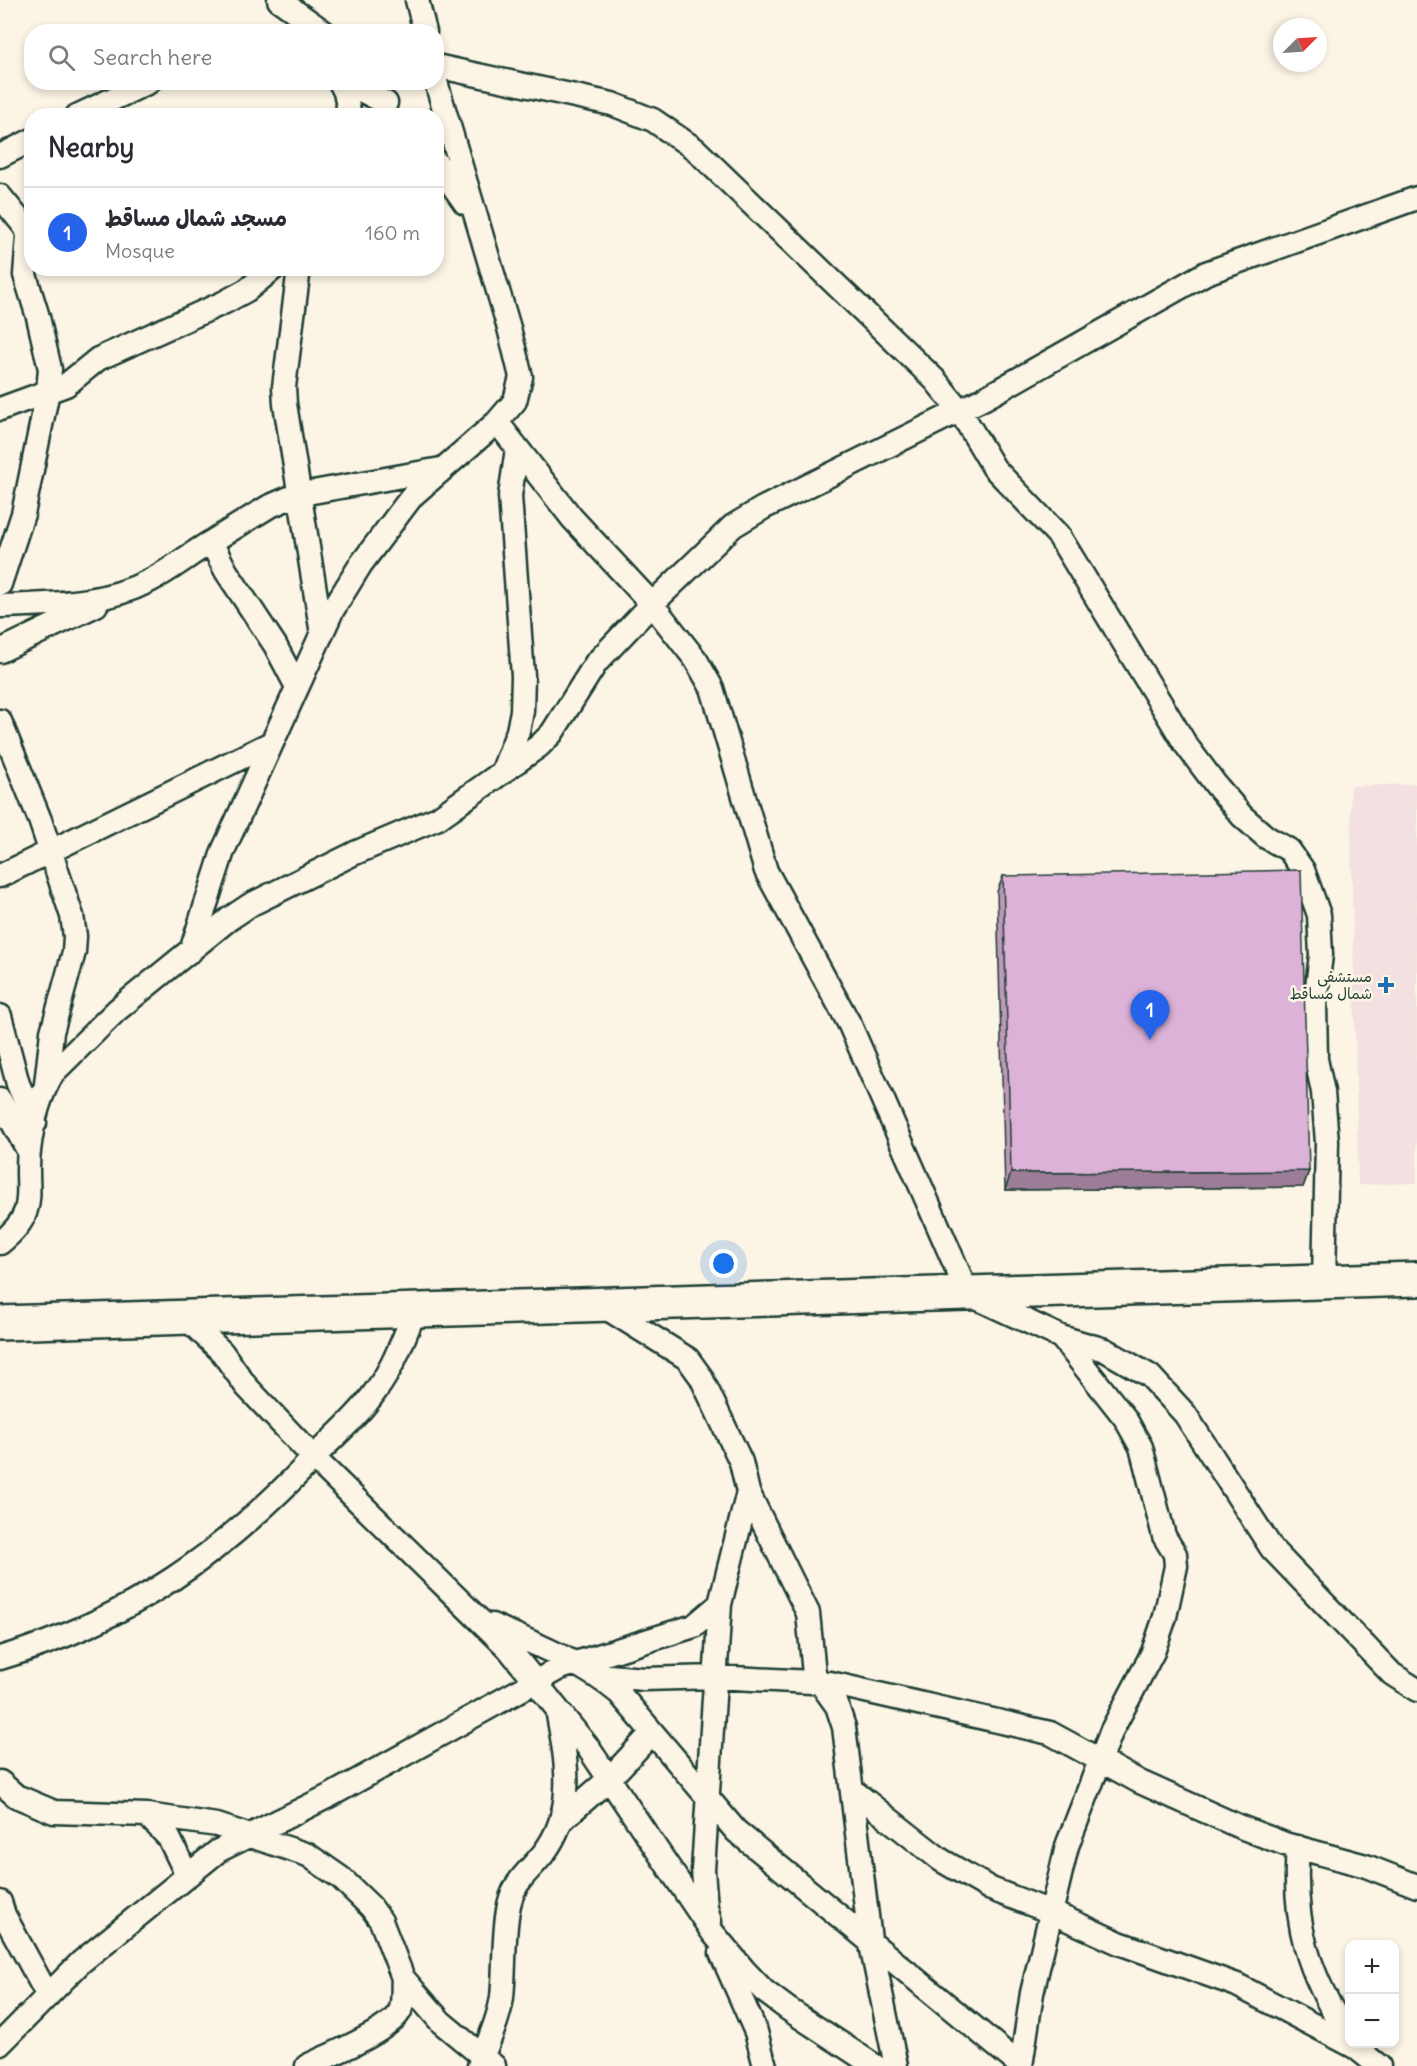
<!DOCTYPE html>
<html lang="en">
<head>
<meta charset="utf-8">
<style>
	body { margin:0; font-family:Delius,"Playpen Sans Arabic",sans-serif; background:#f7f7f7; color:#2b2b33 }
	.controls { position:absolute; right:18px; bottom:18px; display:grid; overflow:hidden; border-radius:12px; box-shadow:0 3px 9px #0003 }
	.controls button { width:54px; height:54px; display:grid; place-items:center; padding:0; border:0; border-bottom:2px solid #e1e1e2; background:#fff; color:#2b2b33; font:30px sans-serif }
	.compass { position:absolute; left:1273px; top:18px; width:54px; height:54px; border-radius:50%; background:#fff; box-shadow:0 3px 9px #0003; rotate:66deg }
	.you { position:absolute; left:724px; top:1264px; width:21px; height:21px; margin:-15px; border:4px solid #fff; border-radius:50%; background:#1a73e8; box-shadow:0 0 0 9px #1a73e833 }
	.badge { display:grid; place-items:center; width:39px; height:39px; border-radius:50%; background:#2563eb; color:#fff; font-size:20px; font-weight:700 }
	.pin { position:absolute; translate:-50% -50px; filter:drop-shadow(0 2px 3px #0008) }
	.pin::after { content:''; position:absolute; top:32px; width:21px; height:18px; background:inherit; clip-path:polygon(0 0,100% 0,50% 100%) }
	.list { margin:0; padding:0; list-style:none }
	h2 { display:flex; justify-content:space-between; align-items:center; height:78px; margin:0; padding:0 24px; font-size:26px }
	h2 small { font-size:20px; font-weight:400; color:#7c7c81 }
	.list li { display:grid; grid-template-columns:39px 1fr auto; gap:18px; align-items:center; box-sizing:border-box; height:90px; padding:0 24px; border-top:2px solid #e1e1e2 }
	.list b { display:block; font-size:22px; white-space:nowrap }
	.list p { margin:0; font-size:20px; white-space:nowrap; color:#7c7c81 }
	.list em { font-size:20px; font-style:normal; color:#7c7c81 }
	.icon { flex:none; width:33px; height:33px; fill:none; stroke:currentColor; stroke-width:2; stroke-linecap:round; stroke-linejoin:round }
	.map { position:relative; flex:none; width:1417px; height:2066px; overflow:hidden }
	.search { position:absolute; background:#fff; box-shadow:0 3px 9px #0003; left:24px; top:24px; width:420px; height:66px; display:flex; align-items:center; gap:15px; box-sizing:border-box; padding:0 21px; border-radius:24px; color:#7c7c81; font-size:22px }
	.panel { position:absolute; background:#fff; box-shadow:0 3px 9px #0003; left:24px; top:108px; width:420px; height:168px; border-radius:24px }
	.map>svg:first-child { display:block }
	.built { fill:#f3e1e1 }
	.lines { fill:none; stroke-linecap:round; stroke-linejoin:round }
	.minor-casing { stroke:#1f3d34; stroke-width:27 }
	.trunk-casing { stroke:#1f3d34; stroke-width:38 }
	.minor { stroke:#fcf5e5; stroke-width:22 }
	.trunk { stroke:#fcf5e5; stroke-width:33 }
	.wall { fill:#be99ba; stroke:#1f3d34; stroke-width:1.5 }
	.shaded-wall { fill:#9b7d97; stroke:#1f3d34; stroke-width:1.5 }
	.building { fill:#ddb2d8; stroke:#1f3d34; stroke-width:1.5 }
	.poi-dot { fill:#1f6fb2; stroke:#fcf5e5; stroke-width:2 }
	.labels { text-anchor:middle; dominant-baseline:central; stroke-width:5; stroke-linejoin:round; paint-order:stroke }
	.poi-label { font-size:15px; fill:#1f3d34; stroke:#fcf5e5; text-anchor:end }
</style>
</head>
<body>
<div class="map">
<svg width="1417" height="2066" viewBox="0 0 1417 2066">
	<rect width="100%" height="100%" fill="#fcf5e5"/>
	<filter id="ink" filterUnits="userSpaceOnUse"><feTurbulence type="fractalNoise" baseFrequency=".0167" numOctaves="2"/><feDisplacementMap in="SourceGraphic" scale="12" xChannelSelector="R" yChannelSelector="G"/><feConvolveMatrix kernelMatrix="1 2 1 2 8 2 1 2 1" color-interpolation-filters="sRGB"/></filter>
	<g filter="url(#ink)">
		<path class="built" d="M 1417,784 L 1417,1183 L 1358,1185 L 1350,786 Z"/>
		<g class="lines">
			<g class="minor-casing">
				<path id="minor" d="M 279,0 L 324,32
					M 417,0 L 425,32
					M 436,66 L 612,104 L 653,120 L 695,149 L 935,380 L 960,411 L 994,468 L 1059,536 L 1186,745 L 1216,785 L 1242,816 L 1266,837 L 1289,850 L 1303,870 L 1319,915 L 1321,955 L 1315,1003 L 1316,1059 L 1323,1092 L 1327,1142 L 1324,1282
					M 340,82 L 345,92 L 350,116
					M 345,82 L 386,103
					M 77,116 L 149,82
					M 0,156 L 32,140
					M 436,162 L 465,203
					M 0,196 L 26,228 L 28,236 L 25,275 L 38,317 L 50,369 L 48,391 L 23,514 L 0,584
					M 299,268 L 284,387 L 285,404 L 322,634
					M 0,409 L 66,385 L 98,359 L 225,302 L 247,290 L 274,268
					M 497,422 L 572,518 L 652,604 L 696,660 L 712,688 L 766,871 L 850,1025 L 968,1294 L 1061,1337 L 1105,1350 L 1150,1376 L 1185,1414 L 1272,1549 L 1392,1674 L 1417,1690
					M 211,542 L 268,507 L 296,495 L 441,469
					M 0,606 C 50,604 103,605 149,581 C 171,570 190,554 211,542 L 226,571 L 275,645 L 297,687
					M 0,651 L 96,605
					M 0,721 L 40,820 L 72,916 L 75,936 L 74,952 L 52,1032 L 46,1084
					M 502,773 L 518,731 L 522,711 L 523,676 L 510,496 L 517,449
					M 0,876 L 271,743
					M 191,951 L 223,851 L 332,611 L 361,564 L 413,495 L 497,422 L 515,401 L 521,377 L 509,328 L 436,82
					M 0,1016 L 18,1084 L 35,1123
					M 0,1100 L 29,1152
					M 0,1243 C 41,1211 24,1192 29,1151 C 32,1125 39,1096 53,1073 L 117,1010 L 229,919 L 250,905 L 355,853 L 438,818 L 539,746 L 552,733 L 596,663 L 652,604 L 733,526 L 763,508 L 983,399 L 1206,273 L 1417,198
					M 603,1306 L 688,1359 L 701,1377 L 741,1462 L 748,1492 L 808,1613 L 814,1674 L 837,1706 L 844,1727 L 870,1940 L 896,2066
					M 186,1318 L 222,1352 L 246,1386 L 314,1458 L 509,1649 L 587,1746 L 713,1933 L 744,1970 L 764,1991 L 788,2009 L 875,2066
					M 492,1625 C 537,1645 582,1662 619,1693 L 736,1831 L 1021,2066
					M 0,1658 C 131,1620 225,1552 318,1453 C 338,1433 361,1413 377,1389 C 394,1366 404,1337 415,1311
					M 597,1675 L 644,1679 L 715,1677 L 830,1683 L 1050,1733 L 1140,1782 L 1238,1826 L 1285,1844 L 1366,1866 L 1417,1886
					M 0,1782 L 16,1796 L 54,1812 L 147,1815 L 217,1825 L 308,1855 L 341,1878 L 371,1907 L 381,1921 L 403,1978 L 441,2022 L 494,2066
					M 852,1790 L 941,1860 L 991,1889 L 1051,1912 L 1119,1943 L 1237,1985 L 1355,2047 L 1379,2066
					M 147,1815 L 169,1838 L 187,1875
					M 562,1820 L 610,1778 L 652,1733
					M 1298,1847 C 1292,1923 1308,1975 1350,2039
					M 0,1902 L 4,1915 L 48,1996
					M 710,1922 L 706,1907 L 703,1870 L 720,1604 L 748,1492
					M 721,1953 L 756,2032 L 765,2066
					M 0,2044 L 81,1962 L 218,1851 L 333,1794 L 560,1668 L 694,1626 L 720,1604
					M 307,2066 C 329,2055 389,2032 400,2011 C 404,2002 402,1988 403,1978
					M 479,2066 C 487,2044 499,2020 502,1997 C 505,1968 503,1939 508,1910 C 513,1881 526,1875 543,1854 C 576,1812 567,1763 558,1715
					M 1021,2066 L 1032,1993 L 1067,1846 L 1112,1730 L 1153,1652 L 1165,1617 L 1176,1566 L 1175,1554 L 1164,1536 L 1141,1447 L 1125,1418 L 1061,1337"/>
			</g>
			<g class="trunk-casing">
				<path id="trunk" d="M 0,1323 L 1417,1279"/>
			</g>
			<use href="#minor" class="minor"/>
			<use href="#trunk" class="trunk"/>
		</g>
		<path class="wall" d="M 1003,876 L 1309,1171 L 1303,1187 L 1005,1190 L 997,892 Z"/>
		<path class="shaded-wall" d="M 1309,1171 L 1303,1187 L 1005,1190 L 1011,1173 Z"/>
		<path class="building" d="M 1301,870 L 1309,1171 L 1011,1173 L 1003,876 Z"/>
	</g>
	<path class="poi-dot" d="M1383 976h6v6h6v6h-6v6h-6v-6h-6v-6h6z"/>
	<g class="labels">
		<g class="poi-label">
			<text x="1372" y="976">مستشفى<tspan x="1372" dy="17">شمال مساقط</tspan></text>
		</g>
	</g>
</svg>
<div class="controls">
<button>+</button>
<button>−</button>
</div>
<svg class="compass" viewBox="-18 -18 36 36"><path d="M0-13l5 13h-10z" fill="#e53935"/><path d="M0 13l5-13h-10z" fill="#7c7c81"/></svg>
<div class="you"></div>
<div class="pin badge" style="left:1150px;top:1040px">1</div>
<div class="search"><svg class="icon" aria-label="search" viewBox="0 0 24 24"><circle cx="10" cy="10" r="6"/><path d="M15 15l6 6"/></svg>Search here</div>
<section class="panel">
<h2>Nearby<small></small></h2>
<ul class="list">
<li><span class="badge">1</span><div><b>مسجد شمال مساقط</b><p>Mosque</p></div><em>160 m</em></li>
</ul>
</section>
</div>
</body>
</html>
